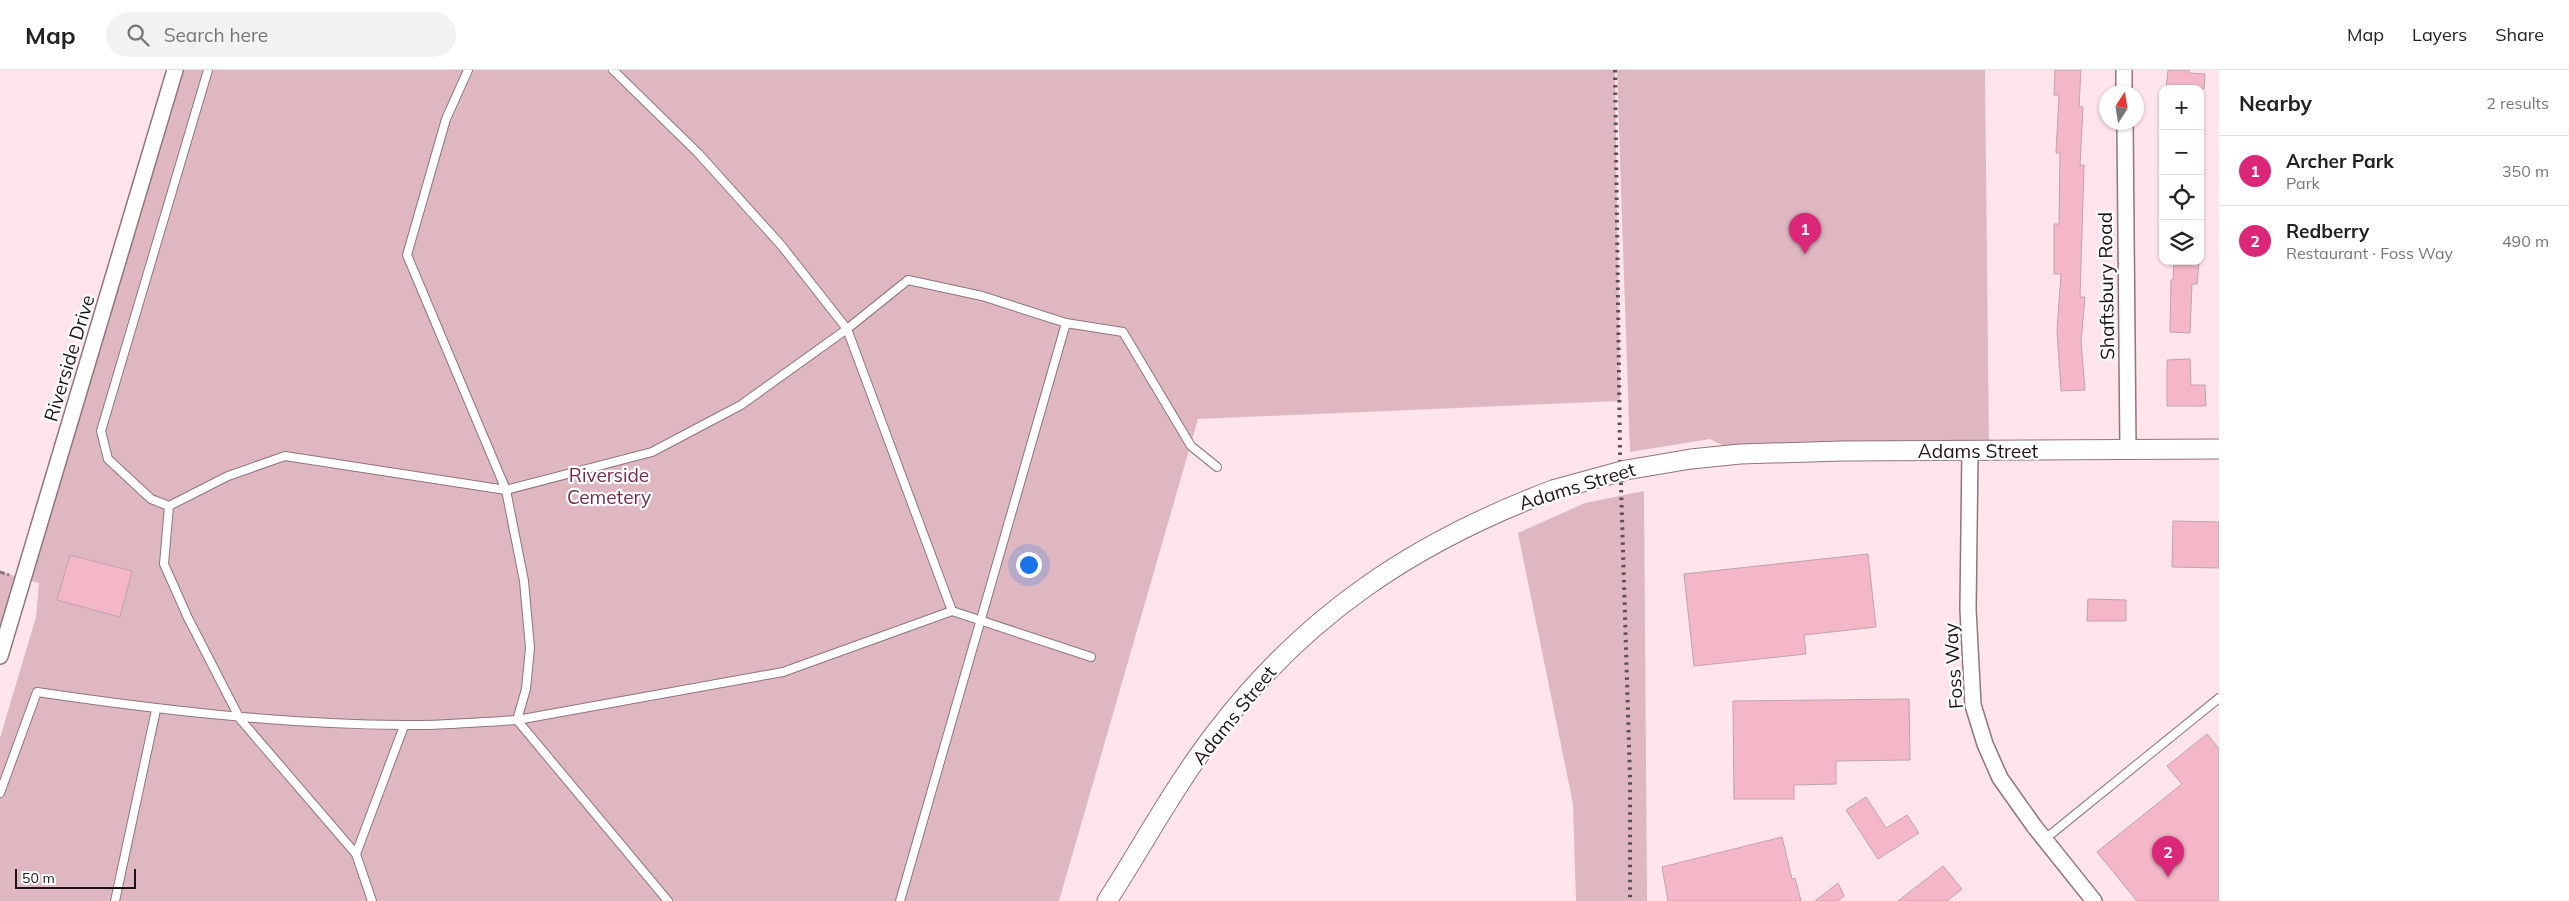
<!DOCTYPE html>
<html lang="en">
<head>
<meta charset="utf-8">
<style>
	body { margin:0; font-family:Mulish,sans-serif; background:#f2f2f2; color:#222 }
	.controls { position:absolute; right:15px; top:15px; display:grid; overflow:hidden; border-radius:10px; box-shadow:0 1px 4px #0004 }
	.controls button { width:45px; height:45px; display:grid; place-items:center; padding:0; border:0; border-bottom:1px solid #e0e0e0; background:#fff; color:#222; font:25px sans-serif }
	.compass { position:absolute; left:2099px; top:15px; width:45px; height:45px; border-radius:50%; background:#fff; box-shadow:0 1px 4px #0004; rotate:12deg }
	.scale { position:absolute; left:15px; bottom:12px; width:121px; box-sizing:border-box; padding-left:5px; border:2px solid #1d1316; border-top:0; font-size:14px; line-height:18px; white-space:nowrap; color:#1d1316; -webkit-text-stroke:4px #fff; paint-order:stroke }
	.you { position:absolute; left:1028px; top:494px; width:18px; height:18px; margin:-12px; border:4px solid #fff; border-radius:50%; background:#1a73e8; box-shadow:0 0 0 8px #1a73e833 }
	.badge { display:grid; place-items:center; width:32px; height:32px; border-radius:50%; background:#db2777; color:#fff; font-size:16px; font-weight:700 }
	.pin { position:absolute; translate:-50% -41px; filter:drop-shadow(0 1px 2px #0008) }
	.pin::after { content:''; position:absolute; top:26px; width:18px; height:15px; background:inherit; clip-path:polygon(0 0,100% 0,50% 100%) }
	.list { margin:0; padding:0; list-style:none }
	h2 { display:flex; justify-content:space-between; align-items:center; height:65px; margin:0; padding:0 20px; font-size:21px }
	h2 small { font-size:16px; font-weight:400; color:#767676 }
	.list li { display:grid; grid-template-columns:32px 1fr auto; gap:15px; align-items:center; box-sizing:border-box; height:70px; padding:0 20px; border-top:1px solid #e0e0e0 }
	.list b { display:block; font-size:19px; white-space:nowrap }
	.list p { margin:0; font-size:16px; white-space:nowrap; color:#767676 }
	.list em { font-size:16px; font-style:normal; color:#767676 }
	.icon { flex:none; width:28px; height:28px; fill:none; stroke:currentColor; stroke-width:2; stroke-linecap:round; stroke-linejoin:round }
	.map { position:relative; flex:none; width:2219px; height:831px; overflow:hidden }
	header { display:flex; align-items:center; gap:30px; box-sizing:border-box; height:70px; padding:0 25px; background:#fff; border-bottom:1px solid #e0e0e0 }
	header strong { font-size:24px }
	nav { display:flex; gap:28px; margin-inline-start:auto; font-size:18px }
	.search { width:350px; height:45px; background:#f2f2f2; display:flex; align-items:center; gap:12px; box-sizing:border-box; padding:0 18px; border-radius:28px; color:#767676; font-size:19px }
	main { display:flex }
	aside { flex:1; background:#fff }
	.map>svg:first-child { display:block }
	.green { fill:#deb7c1 }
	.building { fill:#f4b7c8; stroke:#c1a3ab }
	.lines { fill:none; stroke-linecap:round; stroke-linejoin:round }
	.service-casing { stroke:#91747c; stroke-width:10 }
	.minor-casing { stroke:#91747c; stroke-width:18 }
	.tertiary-casing { stroke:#91747c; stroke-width:21 }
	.path { stroke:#867479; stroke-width:3; stroke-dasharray:5 2.5; stroke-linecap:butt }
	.service { stroke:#fff; stroke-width:8 }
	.minor { stroke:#fff; stroke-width:15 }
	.tertiary { stroke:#fff; stroke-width:19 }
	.rail { stroke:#5e4f54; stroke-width:4; stroke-dasharray:2.5 5; stroke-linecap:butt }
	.tertiary-bridge-casing { stroke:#91747c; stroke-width:21; stroke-linecap:butt }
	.tertiary-bridge { stroke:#fff; stroke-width:19 }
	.labels { text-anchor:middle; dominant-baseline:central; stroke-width:4.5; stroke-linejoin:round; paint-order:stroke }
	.street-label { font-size:19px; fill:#1d1316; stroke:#fff }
	.park-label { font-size:19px; fill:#742c46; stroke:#fff }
</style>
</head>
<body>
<header>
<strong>Map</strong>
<div class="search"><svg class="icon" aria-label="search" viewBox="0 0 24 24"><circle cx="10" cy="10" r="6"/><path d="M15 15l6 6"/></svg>Search here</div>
<nav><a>Map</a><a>Layers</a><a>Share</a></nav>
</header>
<main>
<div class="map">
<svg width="2219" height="831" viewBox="0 0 2219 831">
	<rect width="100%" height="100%" fill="#ffe4eb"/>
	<path class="green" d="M 175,0 L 1615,0 L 1620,331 L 1198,349 L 1059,831 L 0,831 L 0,668 L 36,547 L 39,513 L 24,509 L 0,586 L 0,502 L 23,508 Z
		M 1617,0 L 1985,0 L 1989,381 L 1740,384 L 1710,369 L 1630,382 Z
		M 1644,421 L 1647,831 L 1576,831 L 1573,734 L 1518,463 L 1585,433 Z"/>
	<path class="building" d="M 2055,0 L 2081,0 L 2079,36 L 2083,37 L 2080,95 L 2084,95 L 2080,227 L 2085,227 L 2081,272 L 2085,320 L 2061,321 L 2057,260 L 2061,204 L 2054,204 L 2054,154 L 2059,154 L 2060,83 L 2056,83 L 2059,25 L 2054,25 Z
		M 2168,0 L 2189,0 L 2189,3 L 2205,4 L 2204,19 L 2166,19 Z
		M 2174,191 L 2199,191 L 2197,214 L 2192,214 L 2190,263 L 2170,262 L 2171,210 L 2173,210 Z
		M 2190,289 L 2191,315 L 2205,315 L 2206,336 L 2167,336 L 2167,290 Z
		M 2173,451 L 2219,452 L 2219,498 L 2172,497 Z
		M 1868,484 L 1876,557 L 1804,565 L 1806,584 L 1694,596 L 1684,504 Z
		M 70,485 L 132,501 L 120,547 L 57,530 Z
		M 2088,529 L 2126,530 L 2126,551 L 2087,551 Z
		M 1909,629 L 1910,690 L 1836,691 L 1836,714 L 1794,715 L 1794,729 L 1734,729 L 1733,631 Z
		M 2207,664 L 2219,679 L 2219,831 L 2137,831 L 2097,782 L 2182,714 L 2167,696 Z
		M 1866,727 L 1886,758 L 1907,745 L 1919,763 L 1878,789 L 1846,740 Z
		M 1782,767 L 1792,809 L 1795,808 L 1801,831 L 1668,831 L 1662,797 Z
		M 1943,796 L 1962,819 L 1947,831 L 1898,831 Z
		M 1838,813 L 1844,826 L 1838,831 L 1815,831 Z"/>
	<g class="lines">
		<g class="service-casing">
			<path id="service" d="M 208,0 L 101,361 L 108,389 L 151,429 L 169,436 L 228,406 L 285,386 L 506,420 L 652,382 L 741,335 L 847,259 L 908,210 L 982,226 L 1066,253 L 1123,262 L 1191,376 L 1217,397
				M 468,0 L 446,49 L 407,185 L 506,420 L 524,511 L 530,578 L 526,619 L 517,650 L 783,602 L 952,541 L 1091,587
				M 613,0 L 698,83 L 781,175 L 847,259 L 952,541
				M 169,436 L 164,494 L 188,548 L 240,649 L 356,784
				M 0,723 L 37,622 C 159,640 280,654 403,655 C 441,656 479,652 517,650 L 668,831
				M 2045,769 L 2219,628
				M 115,831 L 156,640
				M 372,831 L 356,784 L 404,656
				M 900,831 L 1066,253"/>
		</g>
		<g class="minor-casing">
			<path id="minor" d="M 2124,0 L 2124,22
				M 2125,52 L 2128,379
				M 1970,382 L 1968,539 L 1973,635 L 1985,674 L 2000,708 L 2034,756 L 2094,831
				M 0,586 L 175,0"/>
		</g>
		<g class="tertiary-casing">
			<path id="tertiary" d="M 1691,389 L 1740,384 L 1842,381 L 2219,379
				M 1107,831 C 1143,775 1175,715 1216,662 C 1306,544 1415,472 1553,420"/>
		</g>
		<path class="path" d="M 0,502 L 9,505"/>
		<use href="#service" class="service"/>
		<use href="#minor" class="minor"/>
		<use href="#tertiary" class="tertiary"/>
		<path class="rail" d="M 1615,0 L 1620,383 L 1630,708 L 1630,831"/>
		<g class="tertiary-bridge-casing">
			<path id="tertiary-bridge" d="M 1553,420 L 1626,400 L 1691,389"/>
		</g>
		<use href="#tertiary-bridge" class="tertiary-bridge"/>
	</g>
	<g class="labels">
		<g class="street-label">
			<text transform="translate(2106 216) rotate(-91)">Shaftsbury Road</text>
			<text transform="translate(69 288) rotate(-73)">Riverside Drive</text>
			<text x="1978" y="381">Adams Street</text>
			<text transform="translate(1577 416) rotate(-17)">Adams Street</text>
			<text transform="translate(1953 596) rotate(-94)">Foss Way</text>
			<text transform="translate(1234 645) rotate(-51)">Adams Street</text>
		</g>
		<g class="park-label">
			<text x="609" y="405">Riverside<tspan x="609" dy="22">Cemetery</tspan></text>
		</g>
	</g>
</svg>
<div class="controls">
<button>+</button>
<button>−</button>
<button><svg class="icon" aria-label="locate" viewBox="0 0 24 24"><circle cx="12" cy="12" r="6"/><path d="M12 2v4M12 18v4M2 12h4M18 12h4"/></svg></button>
<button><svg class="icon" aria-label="layers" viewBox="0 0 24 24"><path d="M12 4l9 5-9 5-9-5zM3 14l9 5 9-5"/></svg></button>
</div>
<svg class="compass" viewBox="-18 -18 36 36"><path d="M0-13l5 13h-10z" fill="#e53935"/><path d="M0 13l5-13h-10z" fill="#767676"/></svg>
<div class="scale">50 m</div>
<div class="you"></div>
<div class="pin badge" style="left:1805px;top:184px">1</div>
<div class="pin badge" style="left:2168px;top:807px">2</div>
</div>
<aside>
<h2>Nearby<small>2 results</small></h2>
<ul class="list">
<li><span class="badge">1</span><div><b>Archer Park</b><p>Park</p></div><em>350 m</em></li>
<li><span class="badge">2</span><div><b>Redberry</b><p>Restaurant · Foss Way</p></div><em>490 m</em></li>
</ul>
</aside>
</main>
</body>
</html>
